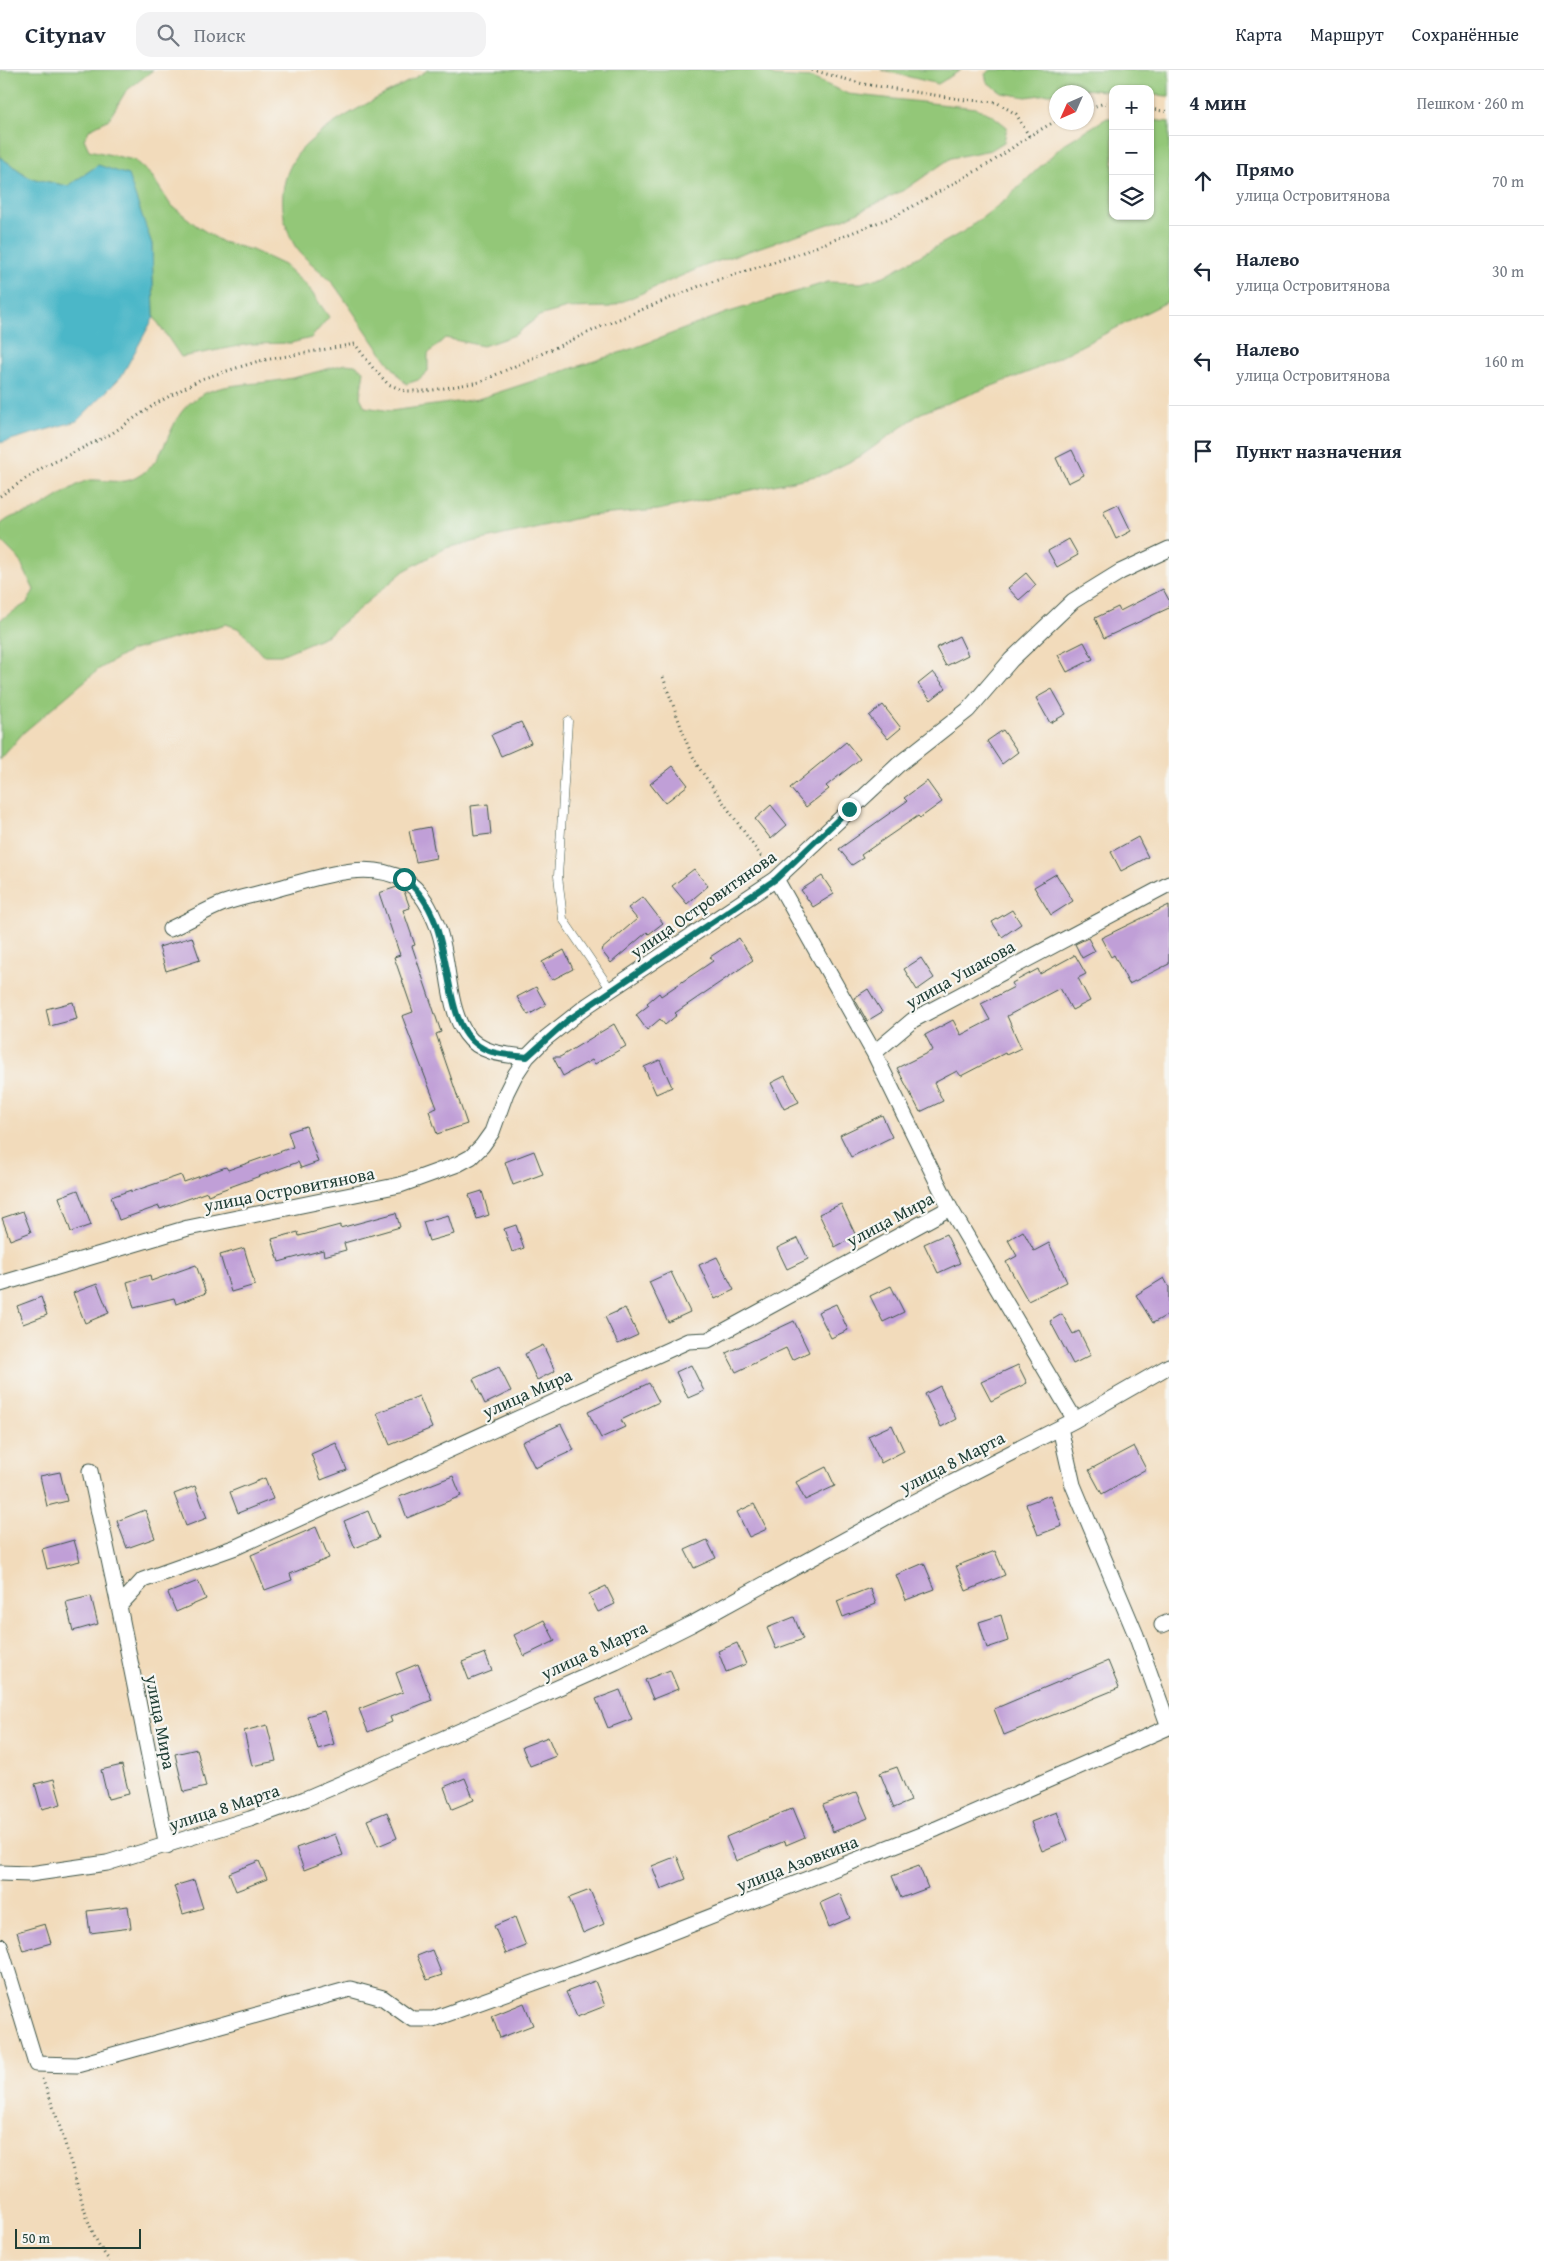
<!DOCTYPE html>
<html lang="ru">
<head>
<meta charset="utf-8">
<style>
	body { margin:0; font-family:"Gentium Book Plus",serif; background:#f2f2f3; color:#1f2937 }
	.controls { position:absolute; right:15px; top:15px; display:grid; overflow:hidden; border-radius:10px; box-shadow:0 1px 4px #0004 }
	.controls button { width:45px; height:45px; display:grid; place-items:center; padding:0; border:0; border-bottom:1px solid #e0e1e3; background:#fff; color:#1f2937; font:25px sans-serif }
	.compass { position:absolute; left:1049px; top:15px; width:45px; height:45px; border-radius:50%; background:#fff; box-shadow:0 1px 4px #0004; rotate:225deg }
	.scale { position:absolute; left:15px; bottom:12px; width:126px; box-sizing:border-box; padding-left:5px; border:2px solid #1f3d34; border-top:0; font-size:14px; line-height:18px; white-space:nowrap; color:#1f3d34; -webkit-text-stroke:4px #f6f6f2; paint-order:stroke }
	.stop { position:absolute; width:15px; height:15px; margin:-11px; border:4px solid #0f766e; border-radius:50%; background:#fff }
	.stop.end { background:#0f766e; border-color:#fff; box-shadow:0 1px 5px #0008 }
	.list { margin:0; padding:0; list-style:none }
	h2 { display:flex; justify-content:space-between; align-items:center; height:65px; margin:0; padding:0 20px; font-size:21px }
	h2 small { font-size:16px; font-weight:400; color:#747a83 }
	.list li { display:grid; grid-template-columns:32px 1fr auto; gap:15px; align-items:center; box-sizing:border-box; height:90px; padding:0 20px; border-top:1px solid #e0e1e3 }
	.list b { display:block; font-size:19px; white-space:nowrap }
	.list p { margin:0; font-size:16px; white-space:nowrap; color:#747a83 }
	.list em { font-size:16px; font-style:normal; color:#747a83 }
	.icon { flex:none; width:28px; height:28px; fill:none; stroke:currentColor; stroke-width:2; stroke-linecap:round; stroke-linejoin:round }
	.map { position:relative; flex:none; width:1169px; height:2191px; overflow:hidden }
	header { display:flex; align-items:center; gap:30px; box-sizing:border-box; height:70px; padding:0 25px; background:#fff; border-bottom:1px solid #e0e1e3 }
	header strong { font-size:24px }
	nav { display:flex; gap:28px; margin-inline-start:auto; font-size:18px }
	.search { width:350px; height:45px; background:#f2f2f3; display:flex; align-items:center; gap:12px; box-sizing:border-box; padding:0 18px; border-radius:15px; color:#747a83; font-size:19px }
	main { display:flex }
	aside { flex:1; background:#fff }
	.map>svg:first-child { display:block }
	.green { fill:#93c778; stroke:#598256 }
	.water { fill:#4bb7c8; stroke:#357a7e }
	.building { fill:#c09fd7 }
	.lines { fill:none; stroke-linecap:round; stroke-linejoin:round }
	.lane-casing { stroke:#3f5548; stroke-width:9 }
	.street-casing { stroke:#3f5548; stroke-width:17 }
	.path { stroke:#3f5548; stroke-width:3; stroke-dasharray:1 4; stroke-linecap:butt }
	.lane { stroke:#fff; stroke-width:8 }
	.street { stroke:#fff; stroke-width:15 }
	.route { stroke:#0f766e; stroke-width:6 }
	.labels { text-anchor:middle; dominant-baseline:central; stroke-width:4.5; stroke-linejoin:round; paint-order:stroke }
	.street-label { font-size:18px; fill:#1f3d34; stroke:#f6f6f2 }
</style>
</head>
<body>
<header>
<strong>Citynav</strong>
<div class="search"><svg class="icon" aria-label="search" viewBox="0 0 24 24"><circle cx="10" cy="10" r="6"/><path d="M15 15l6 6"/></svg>Поиск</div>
<nav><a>Карта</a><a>Маршрут</a><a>Сохранённые</a></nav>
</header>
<main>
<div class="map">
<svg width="1169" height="2191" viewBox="0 0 1169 2191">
	<rect width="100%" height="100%" fill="#f6f6f2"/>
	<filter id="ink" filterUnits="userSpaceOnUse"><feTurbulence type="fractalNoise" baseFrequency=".02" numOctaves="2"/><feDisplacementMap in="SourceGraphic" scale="10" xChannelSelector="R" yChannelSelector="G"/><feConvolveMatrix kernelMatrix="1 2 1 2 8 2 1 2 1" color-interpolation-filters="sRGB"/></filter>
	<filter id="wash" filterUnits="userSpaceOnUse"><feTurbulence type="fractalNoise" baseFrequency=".0096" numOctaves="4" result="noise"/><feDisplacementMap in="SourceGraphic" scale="20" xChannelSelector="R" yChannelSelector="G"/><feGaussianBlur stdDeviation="1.12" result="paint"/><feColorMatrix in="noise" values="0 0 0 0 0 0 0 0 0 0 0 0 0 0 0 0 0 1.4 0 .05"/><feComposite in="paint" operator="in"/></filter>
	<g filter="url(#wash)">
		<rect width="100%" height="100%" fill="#f2dbbb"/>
		<path class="green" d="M 0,0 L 153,0 L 126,21 L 109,49 L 90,59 L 84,69 L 89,80 L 134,90 L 152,106 L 170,134 L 197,156 L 222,172 L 252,180 L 284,195 L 308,217 L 329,247 L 311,268 L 291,273 L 250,274 L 181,287 L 154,247 L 152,174 L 98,95 L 68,116 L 30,108 L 0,87 Z
			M 428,0 L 765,0 L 774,6 L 812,8 L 848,24 L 976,38 L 992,45 L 1007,57 L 1004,72 L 991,80 L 951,88 L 906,119 L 844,149 L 704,196 L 610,237 L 567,238 L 539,246 L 515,265 L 483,276 L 445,268 L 428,284 L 428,301 L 418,310 L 406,314 C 379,283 359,249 335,216 C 324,202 305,191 295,176 C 276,144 278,101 306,75 C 340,43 388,25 428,0 Z
			M 881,0 L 961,0 L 938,14 Z
			M 991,0 L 1169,0 L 1169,26 L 1150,25 L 1150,19 L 1113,19 L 1113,22 L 1084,19 L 1026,27 L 1002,23 L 987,12 L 985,4 Z
			M 1107,48 L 1113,48 L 1113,146 L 1150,146 L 1150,50 L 1169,52 L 1169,231 L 1034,300 L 921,343 L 861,386 L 825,404 L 658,440 L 587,446 L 446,478 L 404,501 L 328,565 L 281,585 L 262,585 L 240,559 L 226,554 L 130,581 L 99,599 L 23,663 L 0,690 L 0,550 L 27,533 L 34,520 L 19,489 L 0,470 L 0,455 C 16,441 22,447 37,439 C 48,434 81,410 90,410 C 104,409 121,415 135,408 C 171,390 165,349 195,329 C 217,313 249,315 275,311 C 298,308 322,300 345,294 L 355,295 L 364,301 L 360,327 L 365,337 L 391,341 L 478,329 L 634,278 L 726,243 L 828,212 L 861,213 L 884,206 L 966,160 L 1004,131 L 1064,74 Z"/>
		<path class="water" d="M 0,87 L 30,108 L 68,116 L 98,95 L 128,105 L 152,174 L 154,247 L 121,307 L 77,351 L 0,373 Z"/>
		<g id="blocks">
			<path class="building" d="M 1072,380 L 1084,405 L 1068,413 L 1056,388 Z
				M 1118,434 L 1131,461 L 1116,469 L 1103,441 Z
				M 1069,469 L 1078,485 L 1057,497 L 1048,481 Z
				M 1026,503 L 1036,515 L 1019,530 L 1008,518 Z
				M 1163,519 L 1169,530 L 1169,538 L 1104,568 L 1095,548 L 1118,537 L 1120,541 Z
				M 959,566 L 968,585 L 946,596 L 936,578 Z
				M 1084,572 L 1093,589 L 1067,602 L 1058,585 Z
				M 933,602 L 946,618 L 931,630 L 918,614 Z
				M 1052,619 L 1066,644 L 1050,653 L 1036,628 Z
				M 883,635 L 901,658 L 888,669 L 869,646 Z
				M 521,652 L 531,673 L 501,686 L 491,665 Z
				M 1003,660 L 1018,682 L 1002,694 L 987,671 Z
				M 846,672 L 860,689 L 826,716 L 829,719 L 806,737 L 790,718 Z
				M 673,696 L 688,715 L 665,733 L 650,714 Z
				M 927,711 L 942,732 L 920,748 L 918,746 L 861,785 L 863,788 L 852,795 L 839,779 L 907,731 L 904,728 Z
				M 488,734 L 491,764 L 474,766 L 471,736 Z
				M 771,735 L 787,755 L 771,769 L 755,749 Z
				M 430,757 L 436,788 L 416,792 L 409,761 Z
				M 1138,767 L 1148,787 L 1121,801 L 1111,782 Z
				M 694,799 L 708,816 L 687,834 L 672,816 Z
				M 1056,804 L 1073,831 L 1051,845 L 1034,817 Z
				M 822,806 L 834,824 L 813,837 L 801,820 Z
				M 397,817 L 404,821 L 410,838 L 403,840 L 415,875 L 412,876 L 441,962 L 436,964 L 467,1054 L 437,1064 L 429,1041 L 437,1038 L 402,946 L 413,942 L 394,887 L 400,885 L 379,823 Z
				M 643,827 L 663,853 L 649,864 L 647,862 L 611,893 L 601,880 L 637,849 L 628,838 Z
				M 1169,835 L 1169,894 L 1129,914 L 1114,885 L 1111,887 L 1101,868 Z
				M 1012,840 L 1021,854 L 1002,867 L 992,852 Z
				M 192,867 L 200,890 L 166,901 L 159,877 Z
				M 739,868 L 753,890 L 675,943 L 677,945 L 665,955 L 660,949 L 647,960 L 636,945 L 649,935 L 647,933 L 659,923 L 661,926 L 713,891 L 710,887 Z
				M 1088,868 L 1095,881 L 1082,888 L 1075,874 Z
				M 564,880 L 573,899 L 552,910 L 542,892 Z
				M 1075,885 L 1086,904 L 1078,908 L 1090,931 L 1072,940 L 1060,918 L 1007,946 L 1021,978 L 1006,985 L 1005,983 L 961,1006 L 957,1001 L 934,1013 L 943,1031 L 920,1042 L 897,998 L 933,980 L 925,965 L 953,950 L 961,965 L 990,950 L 981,934 L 1014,917 L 1012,913 L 1038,899 L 1040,904 Z
				M 921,888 L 934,908 L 917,920 L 904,899 Z
				M 536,917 L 546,935 L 528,945 L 517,927 Z
				M 868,919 L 882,942 L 867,951 L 854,928 Z
				M 73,932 L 77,949 L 50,956 L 46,939 Z
				M 614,954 L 626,976 L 595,994 L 592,990 L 563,1006 L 553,987 L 560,987 Z
				M 660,990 L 672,1017 L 656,1024 L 644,997 Z
				M 785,1006 L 799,1032 L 784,1039 L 771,1013 Z
				M 882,1045 L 892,1067 L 851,1087 L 840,1065 Z
				M 306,1056 L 318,1092 L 301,1098 L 298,1092 L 208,1125 L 207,1122 L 160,1139 L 159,1136 L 119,1150 L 111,1127 L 131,1120 L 131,1122 L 181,1105 L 184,1112 L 226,1097 L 228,1100 L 293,1077 L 288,1062 Z
				M 534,1081 L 543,1104 L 513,1115 L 505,1092 Z
				M 78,1120 L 91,1155 L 71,1162 L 59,1127 Z
				M 482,1121 L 489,1145 L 477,1149 L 469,1125 Z
				M 841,1134 L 856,1166 L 835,1177 L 819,1144 Z
				M 23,1141 L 31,1162 L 10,1170 L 2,1148 Z
				M 396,1143 L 400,1157 L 344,1173 L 346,1180 L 324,1186 L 323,1180 L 279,1192 L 272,1169 L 298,1162 L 299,1166 L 340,1155 L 340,1158 Z
				M 448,1145 L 454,1164 L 429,1171 L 423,1152 Z
				M 516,1155 L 524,1178 L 512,1182 L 504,1159 Z
				M 1023,1161 L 1034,1181 L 1049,1173 L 1067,1212 L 1028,1231 L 1006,1192 L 1017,1186 L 1008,1170 Z
				M 946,1164 L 960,1193 L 938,1203 L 924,1174 Z
				M 798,1168 L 808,1189 L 787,1199 L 777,1178 Z
				M 244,1178 L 255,1215 L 231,1222 L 220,1185 Z
				M 717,1187 L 734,1220 L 715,1229 L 699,1195 Z
				M 196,1195 L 206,1223 L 176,1234 L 174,1228 L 134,1238 L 127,1212 L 150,1205 L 151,1211 Z
				M 671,1202 L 690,1242 L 668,1252 L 649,1212 Z
				M 1164,1208 L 1169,1217 L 1169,1244 L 1153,1253 L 1136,1225 Z
				M 97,1214 L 109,1243 L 85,1253 L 73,1223 Z
				M 891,1216 L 904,1242 L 883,1252 L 870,1226 Z
				M 41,1227 L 47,1245 L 23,1254 L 17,1236 Z
				M 836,1234 L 848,1260 L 831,1268 L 818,1242 Z
				M 625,1238 L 638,1265 L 618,1274 L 605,1247 Z
				M 1062,1244 L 1073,1264 L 1079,1261 L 1091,1285 L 1073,1294 L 1050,1251 Z
				M 794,1251 L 809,1282 L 792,1290 L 786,1278 L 736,1302 L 726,1283 Z
				M 543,1275 L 555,1301 L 537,1310 L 525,1284 Z
				M 691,1295 L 704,1321 L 688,1328 L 676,1302 Z
				M 1018,1295 L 1027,1313 L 991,1331 L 981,1312 Z
				M 499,1297 L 511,1321 L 485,1334 L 473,1309 Z
				M 649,1313 L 659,1332 L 621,1350 L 625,1357 L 601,1368 L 588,1342 Z
				M 940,1316 L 956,1349 L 941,1357 L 925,1324 Z
				M 419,1326 L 432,1358 L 390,1375 L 377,1343 Z
				M 561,1354 L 574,1380 L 535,1398 L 522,1372 Z
				M 892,1355 L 904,1381 L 881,1393 L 868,1366 Z
				M 336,1373 L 347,1400 L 321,1410 L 311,1384 Z
				M 1134,1376 L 1146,1399 L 1102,1424 L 1089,1400 Z
				M 826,1397 L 835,1416 L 805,1430 L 796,1412 Z
				M 60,1402 L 67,1431 L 47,1436 L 40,1406 Z
				M 453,1406 L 461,1426 L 407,1448 L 399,1427 Z
				M 265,1408 L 273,1429 L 238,1443 L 230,1422 Z
				M 195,1416 L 207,1448 L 186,1456 L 174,1424 Z
				M 1050,1425 L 1062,1456 L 1038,1465 L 1026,1434 Z
				M 754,1434 L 767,1459 L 749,1467 L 737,1442 Z
				M 145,1440 L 155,1468 L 127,1478 L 117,1451 Z
				M 368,1441 L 379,1468 L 355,1478 L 344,1451 Z
				M 316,1457 L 329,1488 L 290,1504 L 292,1510 L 265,1520 L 251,1485 Z
				M 74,1470 L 80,1491 L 47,1499 L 42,1479 Z
				M 707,1470 L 716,1488 L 694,1498 L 685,1480 Z
				M 995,1481 L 1005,1505 L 966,1521 L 956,1496 Z
				M 924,1493 L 935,1519 L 906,1530 L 896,1505 Z
				M 198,1511 L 206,1529 L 176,1542 L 168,1523 Z
				M 606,1516 L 615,1534 L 598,1542 L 589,1524 Z
				M 870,1518 L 876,1534 L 843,1547 L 837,1531 Z
				M 91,1526 L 98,1554 L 73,1561 L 66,1532 Z
				M 1001,1545 L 1008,1571 L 987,1578 L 979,1552 Z
				M 794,1547 L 803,1569 L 776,1579 L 767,1558 Z
				M 544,1550 L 555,1571 L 524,1586 L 514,1565 Z
				M 737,1573 L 746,1594 L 726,1602 L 718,1581 Z
				M 485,1583 L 492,1601 L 469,1610 L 462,1592 Z
				M 1108,1591 L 1119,1618 L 1004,1665 L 994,1639 Z
				M 418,1594 L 432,1630 L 390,1647 L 392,1652 L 368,1662 L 359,1639 L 403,1622 L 396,1603 Z
				M 670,1600 L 678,1619 L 653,1629 L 645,1610 Z
				M 620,1620 L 632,1649 L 608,1658 L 596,1629 Z
				M 324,1641 L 334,1674 L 318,1679 L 307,1646 Z
				M 267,1655 L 276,1691 L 252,1696 L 244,1661 Z
				M 548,1667 L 556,1686 L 530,1696 L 522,1677 Z
				M 197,1679 L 206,1717 L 184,1722 L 175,1684 Z
				M 122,1695 L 129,1724 L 108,1729 L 101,1700 Z
				M 897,1697 L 911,1731 L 894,1738 L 880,1703 Z
				M 465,1708 L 474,1730 L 452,1739 L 444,1717 Z
				M 54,1709 L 61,1734 L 42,1739 L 35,1714 Z
				M 857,1722 L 868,1748 L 833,1762 L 823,1735 Z
				M 793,1738 L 805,1767 L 786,1775 L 785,1771 L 736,1791 L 726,1767 Z
				M 387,1742 L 397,1768 L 378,1776 L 367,1750 Z
				M 1057,1742 L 1068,1770 L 1042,1781 L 1031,1752 Z
				M 335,1764 L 343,1785 L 304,1800 L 296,1778 Z
				M 677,1786 L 686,1809 L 661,1819 L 652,1796 Z
				M 259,1791 L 267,1809 L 236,1821 L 229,1803 Z
				M 919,1796 L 928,1818 L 901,1828 L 892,1806 Z
				M 194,1810 L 203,1838 L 183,1844 L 174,1816 Z
				M 590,1820 L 604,1854 L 583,1863 L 569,1828 Z
				M 840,1824 L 850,1848 L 829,1857 L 820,1833 Z
				M 128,1836 L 131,1858 L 90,1863 L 87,1841 Z
				M 515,1847 L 526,1876 L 506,1884 L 494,1856 Z
				M 45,1854 L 51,1873 L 23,1881 L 17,1862 Z
				M 432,1880 L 442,1905 L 427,1910 L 417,1886 Z
				M 595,1911 L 605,1936 L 577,1947 L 566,1922 Z
				M 524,1933 L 533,1955 L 500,1968 L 492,1946 Z"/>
		</g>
	</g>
	<g filter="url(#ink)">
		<use href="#blocks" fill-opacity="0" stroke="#3f5548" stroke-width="1"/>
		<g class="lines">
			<g class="lane-casing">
				<path id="lane" d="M 568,651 L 558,806 L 563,849 L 611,920"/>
			</g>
			<g class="street-casing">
				<path id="street" d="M 776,809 L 874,983
					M 170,859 C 188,851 206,840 224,833 C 241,827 259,824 276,819 C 314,809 367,788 404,810 C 422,820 431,840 438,858 C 450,890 446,936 466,964 C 480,984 506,985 527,987
					M 0,1214 L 188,1158 L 400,1115 L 458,1094 L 471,1087 L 482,1076 L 492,1062 L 506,1023 L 515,1005 L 527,987 L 546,968 L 588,935 L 776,809 L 898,695 L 968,640 L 1011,590 L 1073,531 L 1120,502 L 1169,479
					M 1075,1350 L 950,1138 L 874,983 L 913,950 L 1169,814
					M 1060,1358 L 1073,1415 L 1136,1565 L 1169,1657
					M 90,1401 L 119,1536 L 167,1776
					M 119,1536 L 143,1510 L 236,1477 L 688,1271 L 708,1270 L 950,1138
					M 1162,1555 L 1169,1552
					M 0,1803 L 30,1804 L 107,1793 L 250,1749 L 305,1729 L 363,1704 L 616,1592 L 692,1554 L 903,1438 L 1075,1350 L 1169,1296
					M 0,1876 L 36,1994 L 77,1995 L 350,1919 L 383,1928 L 412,1949 L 433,1949 L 623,1881 L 936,1759 L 1169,1657"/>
			</g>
			<path class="path" d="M 812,0 L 863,14 L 966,30 L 996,32 L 1016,44 L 1029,66
				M 1086,39 L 1105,33 L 1113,34
				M 1150,39 L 1169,42
				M 0,426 L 42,398 L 111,364 L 157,333 L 201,309 L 259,291 L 355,274 L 373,298 L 388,314 L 405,321 L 427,321 L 480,312 L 607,254 L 702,215 L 793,186 L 897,145 L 992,92 L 1029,66 L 1056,51
				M 663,607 L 688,676 L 697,695 L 768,796
				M 42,2009 C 56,2040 65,2074 75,2107 C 83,2135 91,2169 110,2191"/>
			<use href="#lane" class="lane"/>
			<use href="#street" class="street"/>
		</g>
	</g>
	<g class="lines" filter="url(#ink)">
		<path class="route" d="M 404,809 C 461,850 435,948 479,976 C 492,985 512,985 527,987 L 568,950 L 776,809 L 849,739"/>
	</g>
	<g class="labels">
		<g class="street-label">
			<text transform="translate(703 834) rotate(-35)">улица Островитянова</text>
			<text transform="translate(960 904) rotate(-29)">улица Ушакова</text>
			<text transform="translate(289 1119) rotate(-11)">улица Островитянова</text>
			<text transform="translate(890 1149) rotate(-28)">улица Мира</text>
			<text transform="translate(527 1323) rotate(-24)">улица Мира</text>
			<text transform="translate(952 1392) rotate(-27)">улица 8 Марта</text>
			<text transform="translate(594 1580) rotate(-25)">улица 8 Марта</text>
			<text transform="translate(161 1652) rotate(79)">улица Мира</text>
			<text transform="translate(224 1737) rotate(-18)">улица 8 Марта</text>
			<text transform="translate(797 1793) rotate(-21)">улица Азовкина</text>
		</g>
	</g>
</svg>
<div class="controls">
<button>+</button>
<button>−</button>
<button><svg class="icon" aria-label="layers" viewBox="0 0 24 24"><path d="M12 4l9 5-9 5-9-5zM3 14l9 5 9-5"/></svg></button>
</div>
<svg class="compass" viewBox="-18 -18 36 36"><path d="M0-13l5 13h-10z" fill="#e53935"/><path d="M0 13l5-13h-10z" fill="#747a83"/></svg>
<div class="scale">50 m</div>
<div class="stop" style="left:404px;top:809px"></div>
<div class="stop end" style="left:849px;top:739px"></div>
</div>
<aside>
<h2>4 мин<small>Пешком · 260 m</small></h2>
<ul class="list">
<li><svg class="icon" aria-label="ahead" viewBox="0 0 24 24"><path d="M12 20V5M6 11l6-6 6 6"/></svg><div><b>Прямо</b><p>улица Островитянова</p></div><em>70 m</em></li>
<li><svg class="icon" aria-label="left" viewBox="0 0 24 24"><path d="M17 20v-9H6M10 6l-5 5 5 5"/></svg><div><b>Налево</b><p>улица Островитянова</p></div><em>30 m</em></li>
<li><svg class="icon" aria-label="left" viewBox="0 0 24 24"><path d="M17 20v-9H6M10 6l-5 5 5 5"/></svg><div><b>Налево</b><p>улица Островитянова</p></div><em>160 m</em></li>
<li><svg class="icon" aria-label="arrive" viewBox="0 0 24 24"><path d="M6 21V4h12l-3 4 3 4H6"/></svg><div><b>Пункт назначения</b></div></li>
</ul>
</aside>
</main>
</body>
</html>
